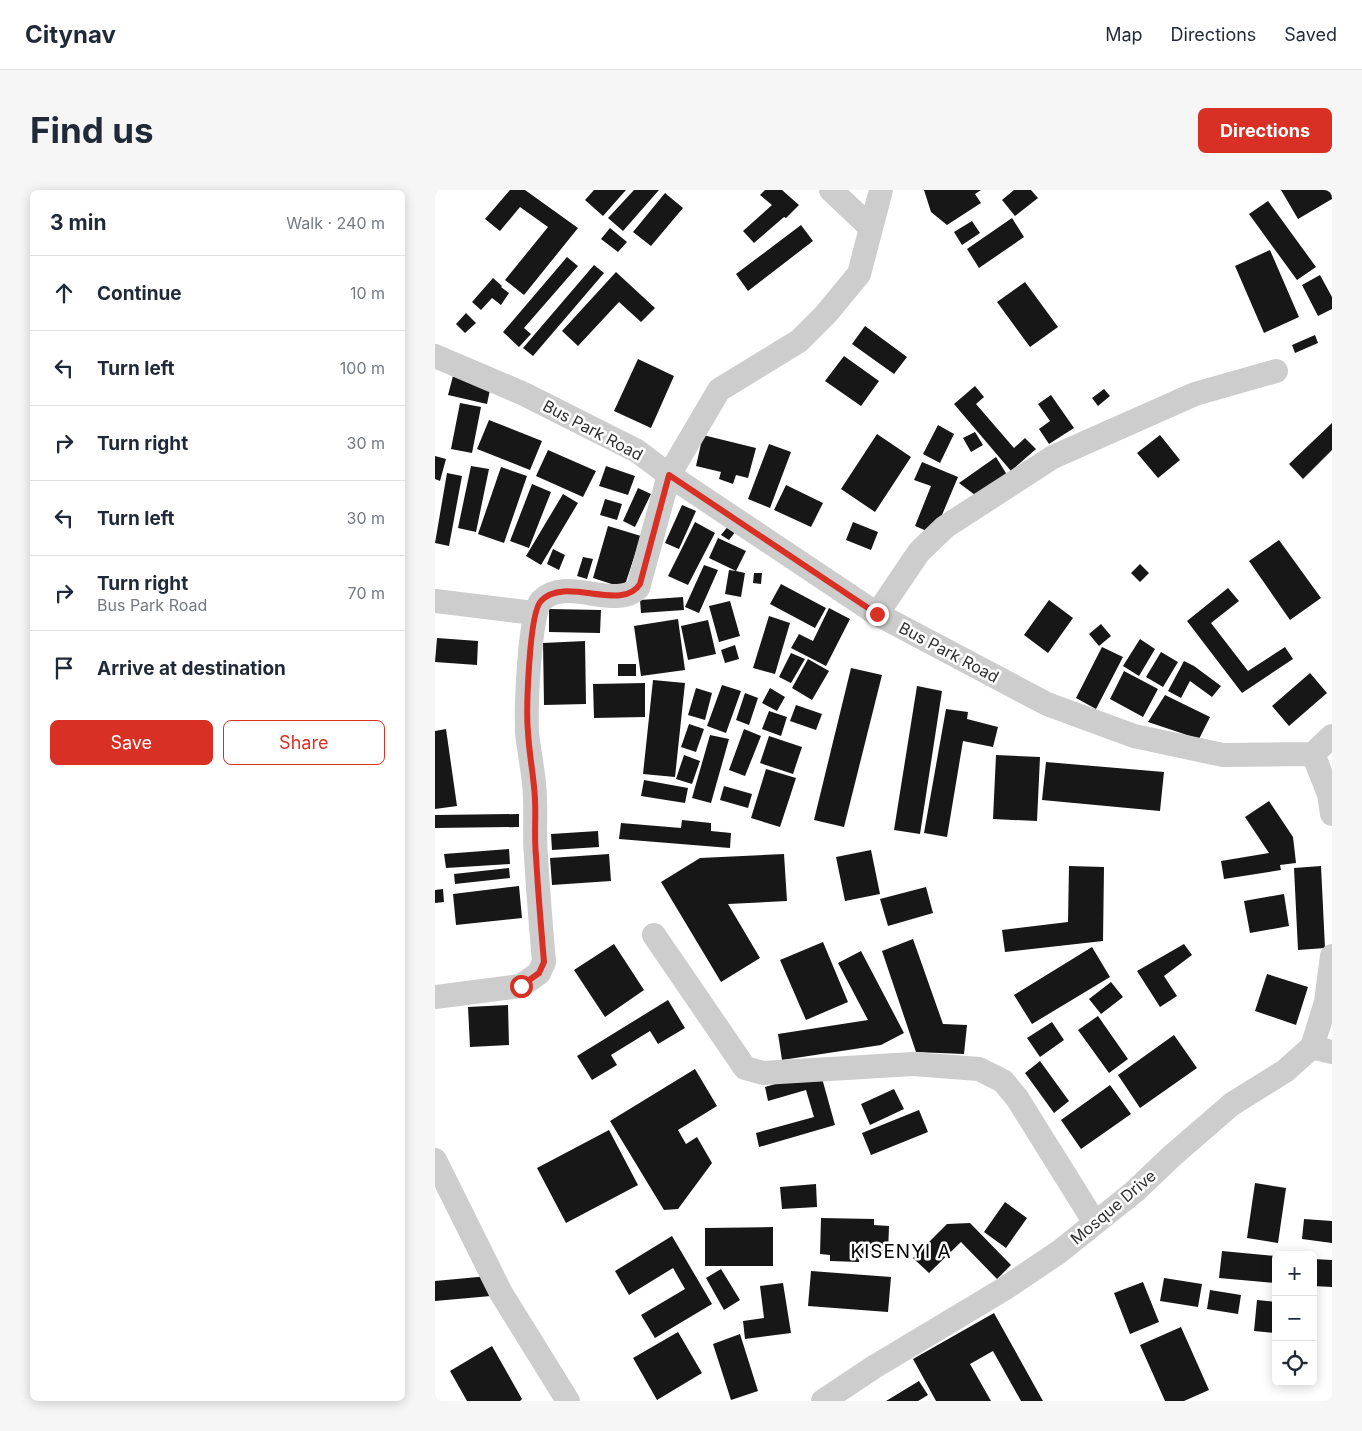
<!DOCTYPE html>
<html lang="en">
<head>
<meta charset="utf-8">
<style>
	body { margin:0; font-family:Inter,sans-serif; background:#f6f6f7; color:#1f2937 }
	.controls { position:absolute; right:15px; bottom:15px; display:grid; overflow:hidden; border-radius:8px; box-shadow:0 2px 12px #0003 }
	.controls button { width:45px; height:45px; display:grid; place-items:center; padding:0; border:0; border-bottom:1px solid #e0e1e3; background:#fff; color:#1f2937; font:25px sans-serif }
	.stop { position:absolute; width:15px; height:15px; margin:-11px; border:4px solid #d93025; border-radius:50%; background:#fff }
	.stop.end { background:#d93025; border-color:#fff; box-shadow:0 1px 5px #0008 }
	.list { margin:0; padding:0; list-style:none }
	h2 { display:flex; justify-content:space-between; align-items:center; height:65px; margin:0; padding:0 20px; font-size:21px }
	h2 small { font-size:16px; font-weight:400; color:#747a83 }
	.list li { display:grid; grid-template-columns:32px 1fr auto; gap:15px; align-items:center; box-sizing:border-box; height:75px; padding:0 20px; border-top:1px solid #e0e1e3 }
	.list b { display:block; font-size:19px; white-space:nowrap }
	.list p { margin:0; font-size:16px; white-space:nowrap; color:#747a83 }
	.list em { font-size:16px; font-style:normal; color:#747a83 }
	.actions { display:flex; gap:10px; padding:15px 20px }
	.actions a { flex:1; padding:11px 0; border:1px solid #d93025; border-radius:8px; text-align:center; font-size:18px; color:#d93025 }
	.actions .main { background:#d93025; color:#fff }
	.icon { flex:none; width:28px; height:28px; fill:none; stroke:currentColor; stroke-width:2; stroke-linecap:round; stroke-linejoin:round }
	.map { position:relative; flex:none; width:897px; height:1211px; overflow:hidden; border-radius:8px }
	header { display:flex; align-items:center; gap:30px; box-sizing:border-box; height:70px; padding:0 25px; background:#fff; border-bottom:1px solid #e0e1e3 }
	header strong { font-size:24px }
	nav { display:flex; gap:28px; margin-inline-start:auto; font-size:18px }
	.intro { display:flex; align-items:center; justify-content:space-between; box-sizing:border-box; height:120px; padding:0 30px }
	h1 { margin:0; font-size:35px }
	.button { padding:12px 22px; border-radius:8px; background:#d93025; color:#fff; font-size:18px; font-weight:700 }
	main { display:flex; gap:30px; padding:0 30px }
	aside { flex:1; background:#fff; border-radius:8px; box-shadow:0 2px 12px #0003 }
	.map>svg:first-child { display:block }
	.building { fill:#171717 }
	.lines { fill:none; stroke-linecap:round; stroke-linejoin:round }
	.street { stroke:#cdcdcd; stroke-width:24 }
	.route { stroke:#d93025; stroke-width:6 }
	.labels { text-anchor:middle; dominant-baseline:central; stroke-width:5; stroke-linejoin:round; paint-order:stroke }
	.street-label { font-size:16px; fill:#303030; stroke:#fff }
	.quarter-label { font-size:19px; letter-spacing:1px; fill:#000; stroke:#fff }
</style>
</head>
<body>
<header>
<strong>Citynav</strong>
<nav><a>Map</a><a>Directions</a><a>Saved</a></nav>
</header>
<div class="intro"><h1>Find us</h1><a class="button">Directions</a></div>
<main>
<aside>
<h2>3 min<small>Walk · 240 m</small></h2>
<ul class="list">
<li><svg class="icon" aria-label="ahead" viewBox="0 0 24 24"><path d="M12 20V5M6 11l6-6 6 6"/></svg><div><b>Continue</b></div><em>10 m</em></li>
<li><svg class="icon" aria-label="left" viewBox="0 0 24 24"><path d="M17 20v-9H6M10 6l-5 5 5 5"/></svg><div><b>Turn left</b></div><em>100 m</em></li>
<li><svg class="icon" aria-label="right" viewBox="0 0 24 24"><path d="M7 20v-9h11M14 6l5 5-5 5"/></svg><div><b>Turn right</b></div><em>30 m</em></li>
<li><svg class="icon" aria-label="left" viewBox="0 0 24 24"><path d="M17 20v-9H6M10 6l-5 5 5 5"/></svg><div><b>Turn left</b></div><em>30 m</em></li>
<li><svg class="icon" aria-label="right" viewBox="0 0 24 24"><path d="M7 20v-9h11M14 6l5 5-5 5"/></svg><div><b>Turn right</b><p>Bus Park Road</p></div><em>70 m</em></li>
<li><svg class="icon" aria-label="arrive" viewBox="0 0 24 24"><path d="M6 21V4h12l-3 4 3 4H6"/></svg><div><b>Arrive at destination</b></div></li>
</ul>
<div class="actions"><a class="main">Save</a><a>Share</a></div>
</aside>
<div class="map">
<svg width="897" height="1211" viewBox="0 0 897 1211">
	<rect width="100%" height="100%" fill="#fff"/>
	<path class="building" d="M 75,0 L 90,0 L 143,38 L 89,105 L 70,90 L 113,37 L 85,17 L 65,41 L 50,29 Z
		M 159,0 L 191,0 L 168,26 L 150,10 Z
		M 199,0 L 224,0 L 188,41 L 173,28 Z
		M 330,0 L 347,0 L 364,15 L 351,28 L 349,27 L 319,53 L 308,41 L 337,15 L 325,5 Z
		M 489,0 L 546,0 L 540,4 L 546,13 L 512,35 L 496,22 Z
		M 579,0 L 596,0 L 603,8 L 580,26 L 567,10 Z
		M 846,0 L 897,0 L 897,9 L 863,29 Z
		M 230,3 L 248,18 L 216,56 L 198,42 Z
		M 833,11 L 881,77 L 862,90 L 814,24 Z
		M 577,28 L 589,47 L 544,78 L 532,59 Z
		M 537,31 L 545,43 L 527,55 L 519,42 Z
		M 366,35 L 378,51 L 313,101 L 301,84 Z
		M 175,38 L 192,52 L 183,62 L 166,49 Z
		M 835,60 L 864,127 L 829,143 L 800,76 Z
		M 132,67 L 143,76 L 89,138 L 96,144 L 84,157 L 68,142 Z
		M 159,75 L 169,83 L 98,166 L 88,158 Z
		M 181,82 L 220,118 L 206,132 L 184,112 L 143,156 L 127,141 Z
		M 885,85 L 897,107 L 897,119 L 883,126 L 867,95 Z
		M 58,88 L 67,96 L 66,97 L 74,103 L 66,115 L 57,108 L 46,120 L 37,112 Z
		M 590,92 L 623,137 L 595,157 L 562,112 Z
		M 31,123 L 41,133 L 30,143 L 21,134 Z
		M 430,136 L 472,167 L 459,184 L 417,154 Z
		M 880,145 L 883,153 L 860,163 L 857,155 Z
		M 409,166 L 444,191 L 426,216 L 390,191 Z
		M 203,169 L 239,186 L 216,238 L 179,221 Z
		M 18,186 L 56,195 L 52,214 L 13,205 Z
		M 540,196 L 549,207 L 541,214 L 579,258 L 590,248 L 601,259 L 576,281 L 519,214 Z
		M 669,199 L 675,206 L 663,216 L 657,208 Z
		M 616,205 L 639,238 L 614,254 L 604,239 L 615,231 L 603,214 Z
		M 25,213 L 46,217 L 37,263 L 16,259 Z
		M 54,230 L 107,251 L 95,280 L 42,259 Z
		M 897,233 L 897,260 L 868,289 L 854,274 Z
		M 503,235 L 519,244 L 505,273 L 488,264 Z
		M 540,242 L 548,255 L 536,262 L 528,248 Z
		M 442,244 L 476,267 L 440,322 L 406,299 Z
		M 268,245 L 321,258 L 313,288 L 301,285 L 298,294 L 284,289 L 286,282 L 261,276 Z
		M 725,245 L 745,270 L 723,288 L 702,263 Z
		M 334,254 L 356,262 L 335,318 L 313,309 Z
		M 113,260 L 161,281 L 148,307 L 101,286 Z
		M 0,266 L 11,269 L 5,291 L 0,289 Z
		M 561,267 L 574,288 L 544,308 L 524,293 Z
		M 487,272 L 523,287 L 499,344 L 480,336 L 496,296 L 479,290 Z
		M 36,276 L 54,279 L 41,342 L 23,338 Z
		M 171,276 L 200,286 L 193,305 L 164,296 Z
		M 66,277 L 92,286 L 69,353 L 43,344 Z
		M 12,283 L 27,286 L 14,356 L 0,353 Z
		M 97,294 L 116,302 L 94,358 L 75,351 Z
		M 351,295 L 388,313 L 376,337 L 339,320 Z
		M 203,298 L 216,304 L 200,337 L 188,331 Z
		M 128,304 L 143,313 L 106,375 L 91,366 Z
		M 170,309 L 187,314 L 182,330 L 165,325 Z
		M 247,315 L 261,321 L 244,359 L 230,353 Z
		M 260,332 L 280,343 L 253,395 L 233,386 Z
		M 418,332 L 443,342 L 436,360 L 411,350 Z
		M 294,335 L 301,341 L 294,350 L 286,345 Z
		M 173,336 L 206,346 L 189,398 L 158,388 Z
		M 283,348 L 311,361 L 301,381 L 310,383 L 306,407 L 290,404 L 294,380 L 301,381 L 274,368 Z
		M 844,350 L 886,408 L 855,430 L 814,371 Z
		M 118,359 L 130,365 L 124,380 L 112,374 Z
		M 148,367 L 158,369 L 152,389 L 142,386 Z
		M 705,374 L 714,383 L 705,392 L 696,383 Z
		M 269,375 L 283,380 L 264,423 L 250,417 Z
		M 319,383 L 327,383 L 326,394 L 318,393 Z
		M 346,394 L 391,418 L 380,438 L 335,414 Z
		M 793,398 L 804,411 L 776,433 L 813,481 L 850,457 L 858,469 L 807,503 L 752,431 Z
		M 248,407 L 249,420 L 206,423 L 205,410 Z
		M 614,410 L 638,428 L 613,463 L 589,445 Z
		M 295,411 L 305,446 L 284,452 L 274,416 Z
		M 394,418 L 415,429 L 391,476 L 356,458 L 364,444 L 378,451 Z
		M 114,419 L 166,420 L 165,443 L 114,442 Z
		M 334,426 L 355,433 L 340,484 L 318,478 Z
		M 243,429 L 250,480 L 206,486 L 199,436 Z
		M 273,430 L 281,464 L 253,470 L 246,436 Z
		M 666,434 L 676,446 L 664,456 L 654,444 Z
		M 2,448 L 43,451 L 42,475 L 0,472 Z
		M 705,449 L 720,459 L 704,486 L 688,476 Z
		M 150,451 L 151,514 L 109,515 L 108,453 Z
		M 300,455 L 304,469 L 290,473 L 286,460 Z
		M 667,457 L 688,467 L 661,519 L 641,508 Z
		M 726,462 L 743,472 L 728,497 L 711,487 Z
		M 356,463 L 370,469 L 356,493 L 344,487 Z
		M 373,469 L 394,481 L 377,510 L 357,498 Z
		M 749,471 L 759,476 L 786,496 L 777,507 L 755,491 L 746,508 L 733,501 Z
		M 183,474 L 201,474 L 201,486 L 183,486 Z
		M 416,478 L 447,485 L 409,637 L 379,630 Z
		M 689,481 L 723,499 L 708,527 L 675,509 Z
		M 875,483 L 892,503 L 854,536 L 837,516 Z
		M 218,490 L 250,493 L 240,587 L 208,584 Z
		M 210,493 L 210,527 L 159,528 L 158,494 Z
		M 287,495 L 306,501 L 291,543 L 272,536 Z
		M 482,496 L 507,501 L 485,644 L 459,640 Z
		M 261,498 L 277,503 L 270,530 L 253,525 Z
		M 335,498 L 350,507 L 342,521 L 327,513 Z
		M 310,503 L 323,508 L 314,535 L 301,530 Z
		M 730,505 L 775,527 L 764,549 L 713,532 Z
		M 361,515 L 387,524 L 381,540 L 355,531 Z
		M 511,519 L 533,522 L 532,529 L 563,537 L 558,557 L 528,551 L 512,647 L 489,643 Z
		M 334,521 L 352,527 L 346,546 L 327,539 Z
		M 254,534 L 269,539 L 261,562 L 246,557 Z
		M 11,539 L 22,616 L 0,619 L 0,541 Z
		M 309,539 L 326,546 L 310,586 L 294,580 Z
		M 275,545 L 294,549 L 276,613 L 257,608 Z
		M 334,546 L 367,557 L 358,584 L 325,573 Z
		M 249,565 L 265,571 L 257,594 L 241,589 Z
		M 561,565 L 605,567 L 602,631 L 558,629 Z
		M 611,572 L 729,582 L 725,621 L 607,610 Z
		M 331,579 L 361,588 L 345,637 L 316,628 Z
		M 209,590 L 253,598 L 250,613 L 206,606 Z
		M 289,596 L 317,604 L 313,618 L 285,610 Z
		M 834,611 L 858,647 L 861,673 L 845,675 L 846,680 L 789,689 L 786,671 L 834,663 L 810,627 Z
		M 84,624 L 84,637 L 0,638 L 0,625 Z
		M 247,630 L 276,633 L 276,641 L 296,643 L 295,658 L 184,649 L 186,633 L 246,638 Z
		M 163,641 L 164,657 L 117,660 L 116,644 Z
		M 74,659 L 75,674 L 11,678 L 9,664 Z
		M 436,660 L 445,704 L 410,711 L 401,667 Z
		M 174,664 L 176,691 L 117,695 L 115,668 Z
		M 349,664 L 352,711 L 293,714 L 325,768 L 286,792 L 226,692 L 265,668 Z
		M 634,676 L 669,677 L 668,751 L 570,762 L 567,740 L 633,732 Z
		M 886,676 L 890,758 L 863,760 L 859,678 Z
		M 74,678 L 75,688 L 20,694 L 19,684 Z
		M 84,696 L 87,728 L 21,735 L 18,704 Z
		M 491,697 L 498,723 L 453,736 L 445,709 Z
		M 8,699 L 9,712 L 0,713 L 0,700 Z
		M 849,704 L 854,736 L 815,743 L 809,711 Z
		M 478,749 L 508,834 L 532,835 L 529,864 L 481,862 L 447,761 Z
		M 388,752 L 413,812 L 371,830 L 345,770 Z
		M 179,754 L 209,800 L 170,827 L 139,780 Z
		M 749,754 L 757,765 L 729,786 L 742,806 L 725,817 L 702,781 Z
		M 657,757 L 675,787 L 597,834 L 579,805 Z
		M 426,761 L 469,843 L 446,855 L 347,870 L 343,844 L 433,830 L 403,773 Z
		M 832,784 L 873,797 L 861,835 L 820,821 Z
		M 676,792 L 688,807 L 666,824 L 654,809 Z
		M 233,810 L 250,838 L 223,854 L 215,841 L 176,865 L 182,875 L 157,890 L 142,866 Z
		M 73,815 L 74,855 L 35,857 L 33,817 Z
		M 663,826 L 693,869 L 674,883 L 643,840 Z
		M 617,832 L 629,850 L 605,867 L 592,848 Z
		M 739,845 L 762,878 L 705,918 L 683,885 Z
		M 605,871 L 634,911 L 619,923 L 590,883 Z
		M 260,879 L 282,916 L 243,940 L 251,954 L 262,947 L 277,973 L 243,1019 L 229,1020 L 175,931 Z
		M 385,881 L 400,935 L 324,957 L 321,943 L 379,927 L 371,900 L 333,911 L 330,897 Z
		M 675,895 L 696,924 L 646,959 L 626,930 Z
		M 459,899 L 469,919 L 435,935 L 426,914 Z
		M 484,920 L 493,942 L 436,965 L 427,943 Z
		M 174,940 L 203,995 L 131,1033 L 102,978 Z
		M 820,993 L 851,998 L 843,1053 L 812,1048 Z
		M 381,994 L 382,1017 L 347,1019 L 345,997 Z
		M 570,1012 L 592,1028 L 571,1058 L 549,1042 Z
		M 386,1028 L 439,1029 L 439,1035 L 454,1036 L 453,1064 L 425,1064 L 424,1072 L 395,1071 L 395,1065 L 385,1064 Z
		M 869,1029 L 897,1031 L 897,1053 L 867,1049 Z
		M 535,1033 L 576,1075 L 562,1089 L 526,1052 L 494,1083 L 478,1068 L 512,1034 Z
		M 338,1037 L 338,1076 L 270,1076 L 270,1038 Z
		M 237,1046 L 277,1114 L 220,1148 L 206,1125 L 250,1099 L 238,1078 L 194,1105 L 180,1081 Z
		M 787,1061 L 841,1066 L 841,1093 L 784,1088 Z
		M 878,1069 L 897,1070 L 897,1097 L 878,1096 Z
		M 286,1079 L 305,1110 L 289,1120 L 271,1088 Z
		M 376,1081 L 456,1087 L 453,1122 L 373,1116 Z
		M 54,1086 L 56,1106 L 0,1111 L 0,1091 Z
		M 729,1088 L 767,1094 L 763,1117 L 725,1111 Z
		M 708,1092 L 724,1132 L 695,1144 L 679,1103 Z
		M 348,1093 L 356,1143 L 310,1149 L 308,1131 L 329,1128 L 325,1096 Z
		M 775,1100 L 806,1105 L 803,1124 L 772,1119 Z
		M 822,1110 L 841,1112 L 841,1143 L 819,1141 Z
		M 559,1123 L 608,1211 L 586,1211 L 558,1161 L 535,1174 L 556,1211 L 501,1211 L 478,1169 Z
		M 746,1137 L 774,1200 L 749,1211 L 730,1211 L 705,1155 Z
		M 243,1142 L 267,1183 L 222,1210 L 198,1168 Z
		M 305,1144 L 323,1201 L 296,1210 L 278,1154 Z
		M 57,1156 L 87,1209 L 85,1211 L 32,1211 L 15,1181 Z
		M 484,1191 L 493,1205 L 483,1211 L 451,1211 Z"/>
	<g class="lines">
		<path class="street" d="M 396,0 L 435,37
			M 0,166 L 89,204 L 202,261 L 234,285 L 442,424 L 612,514 L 699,546 L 788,565 L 878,564
			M 0,411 L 99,423
			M 442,424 L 484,362 L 510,337 L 618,267 L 760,204 L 841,181
			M 878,564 L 894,604 L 897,624
			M 878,564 L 897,546
			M 219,745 L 310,878 L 328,883 L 478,874 L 544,879 L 568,891 L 582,908 L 660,1033
			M 0,807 L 86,796 L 104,783 L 109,772 C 106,737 103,702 101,666 C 99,647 101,628 100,609 C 100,587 94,564 92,542 C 91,521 94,423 106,411 C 130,385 180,421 203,398 L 234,285 L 284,200 L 364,151 L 391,124 L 424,84 L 446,0
			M 877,857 L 897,862
			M 0,970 L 66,1103 L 133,1211
			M 388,1211 L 439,1177 L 569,1099 L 624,1062 L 699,1002 L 738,965 L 797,914 L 850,881 L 877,857 L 891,812 L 897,766"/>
	</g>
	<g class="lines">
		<path class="route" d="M 86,796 L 104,783 L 109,772 C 106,737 103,702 101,666 C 99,647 101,628 100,609 C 99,587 94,564 93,542 C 91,521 94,423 106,411 C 130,385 187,423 205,394 L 234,285 L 442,424"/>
	</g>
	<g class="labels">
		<g class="street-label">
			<text transform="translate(158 240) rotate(28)">Bus Park Road</text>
			<text transform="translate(514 462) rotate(28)">Bus Park Road</text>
			<text transform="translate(678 1017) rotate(-40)">Mosque Drive</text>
		</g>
		<g class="quarter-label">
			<text x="466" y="1061">KISENYI A</text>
		</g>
	</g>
</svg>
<div class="controls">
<button>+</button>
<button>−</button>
<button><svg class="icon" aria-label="locate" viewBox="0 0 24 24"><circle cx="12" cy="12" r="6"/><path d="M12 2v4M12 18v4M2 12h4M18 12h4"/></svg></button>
</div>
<div class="stop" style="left:86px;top:796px"></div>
<div class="stop end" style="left:442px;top:424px"></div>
</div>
</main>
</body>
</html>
